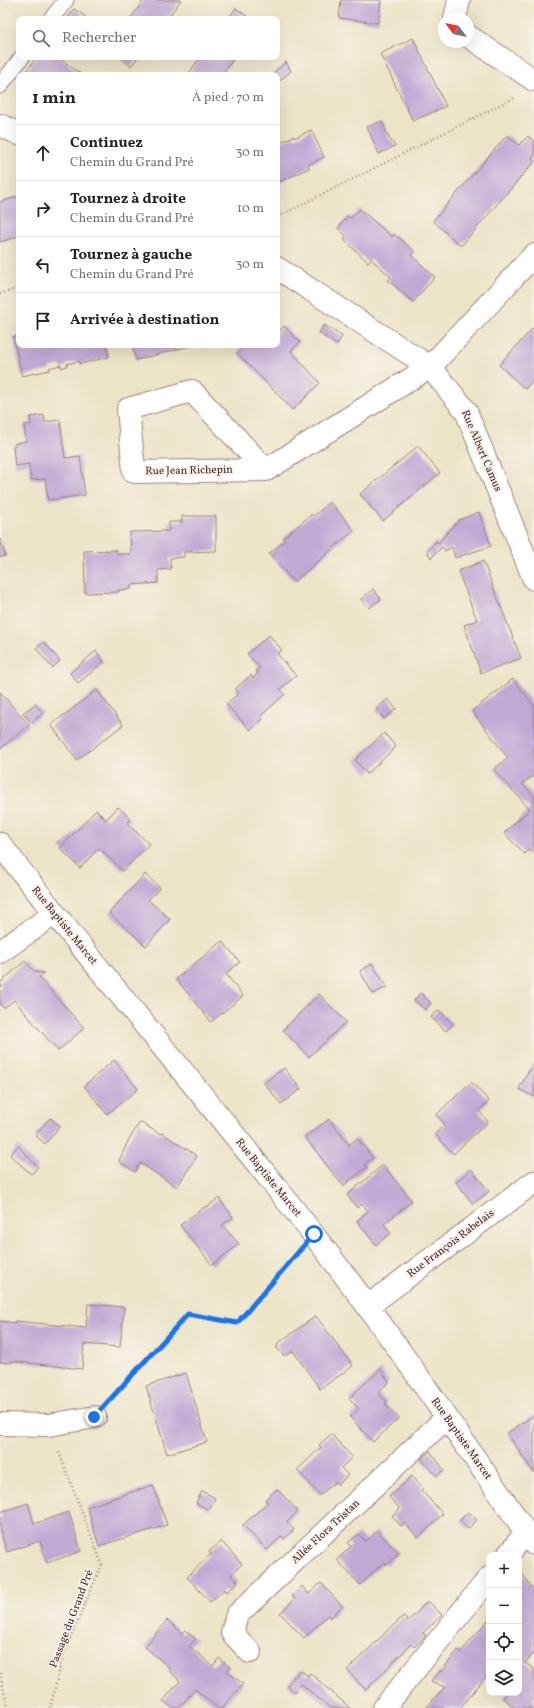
<!DOCTYPE html>
<html lang="fr">
<head>
<meta charset="utf-8">
<style>
	body { margin:0; font-family:Vollkorn,serif; background:#f2f2f2; color:#222 }
	.controls { position:absolute; right:12px; bottom:12px; display:grid; overflow:hidden; border-radius:8px; box-shadow:0 4px 16px #0002 }
	.controls button { width:36px; height:36px; display:grid; place-items:center; padding:0; border:0; border-bottom:1px solid #e0e0e0; background:#fff; color:#222; font:20px sans-serif }
	.compass { position:absolute; left:438px; top:12px; width:36px; height:36px; border-radius:50%; background:#fff; box-shadow:0 4px 16px #0002; rotate:302deg }
	.stop { position:absolute; width:12px; height:12px; margin:-9px; border:3px solid #1a73e8; border-radius:50%; background:#fff }
	.stop.end { background:#1a73e8; border-color:#fff; box-shadow:0 1px 4px #0008 }
	.list { margin:0; padding:0; list-style:none }
	h2 { display:flex; justify-content:space-between; align-items:center; height:52px; margin:0; padding:0 16px; font-size:17px }
	h2 small { font-size:13px; font-weight:400; color:#767676 }
	.list li { display:grid; grid-template-columns:26px 1fr auto; gap:12px; align-items:center; box-sizing:border-box; height:56px; padding:0 16px; border-top:1px solid #e0e0e0 }
	.list b { display:block; font-size:15px; white-space:nowrap }
	.list p { margin:0; font-size:13px; white-space:nowrap; color:#767676 }
	.list em { font-size:13px; font-style:normal; color:#767676 }
	.icon { flex:none; width:22px; height:22px; fill:none; stroke:currentColor; stroke-width:2; stroke-linecap:round; stroke-linejoin:round }
	.map { position:relative; flex:none; width:534px; height:1708px; overflow:hidden }
	.search { position:absolute; background:#fff; box-shadow:0 4px 16px #0002; left:16px; top:16px; width:264px; height:44px; display:flex; align-items:center; gap:10px; box-sizing:border-box; padding:0 14px; border-radius:8px; color:#767676; font-size:15px }
	.panel { position:absolute; background:#fff; box-shadow:0 4px 16px #0002; left:16px; top:72px; width:264px; height:276px; border-radius:8px }
	.map>svg:first-child { display:block }
	.building { fill:#c1a9d5 }
	.lines { fill:none; stroke-linecap:round; stroke-linejoin:round }
	.service-casing { stroke:#9b8279; stroke-width:17 }
	.minor-casing { stroke:#9b8279; stroke-width:24 }
	.path { stroke:#9b8279; stroke-width:2.5; stroke-dasharray:1 3; stroke-linecap:butt }
	.service { stroke:#fff; stroke-width:15 }
	.minor { stroke:#fff; stroke-width:22 }
	.route { stroke:#1a73e8; stroke-width:5 }
	.labels { text-anchor:middle; dominant-baseline:central; stroke-width:3.5; stroke-linejoin:round; paint-order:stroke }
	.street-label { font-size:11px; fill:#4a1f2b; stroke:#f7f3e8 }
</style>
</head>
<body>
<div class="map">
<svg width="534" height="1708" viewBox="0 0 534 1708">
	<rect width="100%" height="100%" fill="#f7f3e8"/>
	<filter id="ink" filterUnits="userSpaceOnUse"><feTurbulence type="fractalNoise" baseFrequency=".025" numOctaves="2"/><feDisplacementMap in="SourceGraphic" scale="8" xChannelSelector="R" yChannelSelector="G"/><feConvolveMatrix kernelMatrix="1 2 1 2 8 2 1 2 1" color-interpolation-filters="sRGB"/></filter>
	<filter id="wash" filterUnits="userSpaceOnUse"><feTurbulence type="fractalNoise" baseFrequency=".012" numOctaves="4" result="noise"/><feDisplacementMap in="SourceGraphic" scale="16" xChannelSelector="R" yChannelSelector="G"/><feGaussianBlur stdDeviation="0.9" result="paint"/><feColorMatrix in="noise" values="0 0 0 0 0 0 0 0 0 0 0 0 0 0 0 0 0 1.4 0 .05"/><feComposite in="paint" operator="in"/></filter>
	<g filter="url(#wash)">
		<rect width="100%" height="100%" fill="#ece4c7"/>
		<g id="blocks">
			<path class="building" d="M 144,0 L 181,0 L 167,19 L 130,19 Z
				M 341,0 L 381,0 L 378,23 L 339,18 Z
				M 236,8 L 251,19 L 228,19 Z
				M 74,9 L 86,17 L 84,19 L 67,19 Z
				M 413,38 L 446,106 L 413,121 L 380,54 Z
				M 37,57 L 58,57 L 82,75 L 23,75 Z
				M 119,57 L 138,57 L 131,66 Z
				M 200,57 L 235,57 L 222,75 L 188,75 Z
				M 286,62 L 291,71 L 277,83 L 277,75 L 271,75 Z
				M 382,121 L 389,138 L 395,146 L 379,154 L 367,127 Z
				M 311,130 L 324,157 L 308,165 L 309,168 L 279,182 L 277,177 L 277,144 L 294,136 L 295,138 Z
				M 507,135 L 519,145 L 528,136 L 534,141 L 534,156 L 532,158 L 534,162 L 461,246 L 433,221 Z
				M 19,196 L 19,236 L 0,242 L 0,202 Z
				M 360,209 L 392,237 L 394,234 L 405,243 L 415,252 L 411,255 L 435,277 L 413,302 L 388,280 L 391,277 L 371,259 L 368,262 L 344,240 L 346,236 L 338,228 L 348,216 L 351,218 Z
				M 324,325 L 342,336 L 337,345 L 319,333 Z
				M 284,326 L 300,342 L 291,351 L 320,383 L 293,410 L 237,353 L 246,345 L 277,345 L 277,334 Z
				M 534,327 L 534,379 L 525,389 L 499,365 Z
				M 19,336 L 19,345 L 106,345 L 109,357 L 80,364 L 79,361 L 67,364 L 67,366 L 61,368 L 61,365 L 49,368 L 50,370 L 22,376 L 13,337 Z
				M 132,345 L 190,345 L 190,346 L 136,360 Z
				M 44,415 L 45,422 L 60,420 L 65,458 L 80,456 L 85,495 L 48,500 L 45,479 L 31,480 L 29,464 L 15,466 L 13,447 L 16,443 L 26,441 L 24,425 L 31,424 L 30,417 Z
				M 418,446 L 440,473 L 383,521 L 360,494 Z
				M 330,502 L 354,530 L 294,582 L 269,554 L 285,540 L 283,538 L 312,514 L 314,516 Z
				M 479,512 L 491,546 L 455,558 L 452,547 L 445,551 L 442,547 L 431,558 L 427,551 L 436,541 L 438,543 L 459,520 Z
				M 182,516 L 216,516 L 216,551 L 184,552 L 184,557 L 170,558 L 171,569 L 158,570 L 158,583 L 131,585 L 131,589 L 118,590 L 119,592 L 85,593 L 84,551 L 117,550 L 117,554 L 131,554 L 130,532 L 169,531 L 169,522 L 182,522 Z
				M 0,539 L 6,556 L 0,557 Z
				M 483,561 L 521,658 L 481,673 L 464,625 L 477,620 L 458,571 Z
				M 373,589 L 381,599 L 369,608 L 361,599 Z
				M 269,635 L 282,650 L 277,654 L 296,676 L 280,689 L 285,694 L 261,716 L 263,719 L 250,730 L 226,704 L 239,693 L 235,689 L 251,675 L 253,678 L 258,673 L 256,670 L 260,668 L 247,654 Z
				M 44,642 L 60,661 L 52,668 L 36,648 Z
				M 96,651 L 104,662 L 78,683 L 70,673 Z
				M 513,679 L 534,706 L 534,775 L 522,784 L 534,796 L 534,854 L 529,849 L 525,854 L 504,833 L 530,809 L 500,777 L 494,769 L 508,758 L 472,711 Z
				M 97,690 L 123,725 L 77,760 L 51,725 Z
				M 0,692 L 29,725 L 0,749 Z
				M 388,699 L 396,709 L 384,719 L 376,709 Z
				M 35,704 L 43,713 L 31,723 L 23,713 Z
				M 384,733 L 396,747 L 367,774 L 355,760 Z
				M 118,807 L 131,819 L 127,823 L 149,844 L 123,871 L 99,848 L 80,868 L 60,848 L 96,810 L 106,820 Z
				M 145,874 L 160,888 L 148,900 L 170,919 L 146,946 L 109,913 Z
				M 222,941 L 240,962 L 226,974 L 243,996 L 211,1022 L 176,979 Z
				M 25,961 L 35,972 L 44,973 L 39,977 L 84,1028 L 58,1051 L 14,1000 L 4,1008 L 0,1004 L 0,988 L 2,986 L 0,983 Z
				M 372,964 L 387,987 L 373,994 L 360,971 Z
				M 421,993 L 431,1003 L 425,1010 L 414,1000 Z
				M 319,994 L 346,1022 L 309,1057 L 283,1030 Z
				M 439,1010 L 453,1024 L 446,1031 L 431,1017 Z
				M 114,1060 L 138,1089 L 107,1114 L 84,1086 Z
				M 534,1062 L 534,1097 L 519,1089 Z
				M 284,1068 L 301,1089 L 281,1104 L 264,1083 Z
				M 471,1082 L 489,1101 L 479,1111 L 488,1122 L 453,1154 L 435,1134 L 445,1124 L 436,1115 Z
				M 50,1118 L 60,1126 L 45,1144 L 35,1135 Z
				M 329,1119 L 349,1145 L 357,1138 L 373,1158 L 365,1164 L 367,1167 L 343,1186 L 305,1137 Z
				M 140,1122 L 160,1134 L 162,1133 L 197,1156 L 177,1187 L 140,1163 L 135,1172 L 119,1161 L 128,1141 Z
				M 18,1146 L 38,1167 L 31,1174 L 10,1155 Z
				M 383,1165 L 412,1201 L 384,1224 L 391,1233 L 376,1245 L 357,1221 L 368,1211 L 362,1204 L 357,1208 L 347,1195 Z
				M 471,1169 L 489,1191 L 473,1204 L 456,1182 Z
				M 219,1198 L 233,1217 L 222,1225 L 239,1244 L 212,1265 L 180,1225 L 206,1206 L 207,1207 Z
				M 88,1304 L 124,1307 L 120,1347 L 84,1344 L 82,1369 L 11,1361 L 11,1363 L 0,1362 L 0,1321 L 15,1323 L 15,1321 L 86,1328 Z
				M 316,1316 L 353,1366 L 320,1389 L 293,1351 L 287,1355 L 283,1355 L 277,1348 L 278,1343 Z
				M 381,1369 L 389,1382 L 378,1393 L 387,1402 L 385,1404 L 399,1418 L 373,1442 L 350,1417 L 359,1409 L 349,1398 Z
				M 186,1373 L 207,1442 L 167,1454 L 146,1386 Z
				M 534,1415 L 534,1473 L 507,1433 Z
				M 331,1434 L 352,1457 L 341,1468 L 348,1475 L 338,1485 L 335,1482 L 320,1495 L 297,1470 L 321,1447 L 319,1445 Z
				M 430,1451 L 444,1470 L 437,1476 L 421,1459 Z
				M 412,1476 L 423,1488 L 421,1490 L 443,1514 L 418,1538 L 405,1523 L 401,1526 L 392,1516 L 400,1509 L 389,1497 Z
				M 153,1485 L 167,1525 L 99,1546 L 87,1507 Z
				M 277,1489 L 298,1511 L 287,1522 L 294,1530 L 284,1539 L 282,1536 L 267,1550 L 243,1525 L 268,1502 L 265,1500 Z
				M 202,1491 L 215,1498 L 209,1510 L 196,1503 Z
				M 28,1503 L 34,1524 L 69,1512 L 81,1551 L 47,1563 L 40,1541 L 7,1552 L 0,1530 L 0,1512 Z
				M 469,1512 L 477,1520 L 468,1529 L 460,1520 Z
				M 377,1531 L 399,1553 L 387,1565 L 384,1562 L 360,1585 L 337,1560 L 351,1546 L 348,1543 L 358,1534 L 366,1541 Z
				M 221,1541 L 242,1564 L 231,1575 L 238,1582 L 227,1592 L 225,1589 L 210,1602 L 187,1577 L 211,1554 L 209,1552 Z
				M 522,1574 L 534,1590 L 534,1653 L 525,1663 L 534,1669 L 534,1708 L 515,1708 L 503,1698 L 507,1693 L 519,1693 L 519,1577 Z
				M 321,1583 L 342,1606 L 330,1618 L 328,1615 L 304,1638 L 280,1613 L 295,1599 L 292,1596 L 302,1586 L 309,1594 Z
				M 428,1601 L 442,1615 L 423,1633 L 426,1636 L 414,1647 L 411,1644 L 366,1690 L 347,1670 L 403,1616 L 408,1621 Z
				M 489,1619 L 489,1673 L 460,1708 L 426,1708 L 445,1687 L 431,1681 L 440,1671 L 441,1672 L 458,1650 L 461,1652 Z
				M 167,1620 L 182,1633 L 185,1630 L 196,1639 L 189,1646 L 213,1666 L 219,1658 L 230,1667 L 227,1671 L 243,1684 L 222,1708 L 218,1708 L 195,1689 L 179,1708 L 173,1708 L 163,1701 L 180,1681 L 168,1670 L 170,1668 L 145,1647 Z
				M 300,1670 L 308,1676 L 310,1673 L 350,1708 L 330,1708 L 301,1684 L 295,1692 L 287,1685 Z"/>
		</g>
	</g>
	<g filter="url(#ink)">
		<use href="#blocks" fill-opacity="0" stroke="#9b8279" stroke-width="1"/>
		<g class="lines">
			<g class="service-casing">
				<path id="service" d="M 51,19 L 66,0
					M 0,86 L 22,57"/>
			</g>
			<g class="minor-casing">
				<path id="minor" d="M 455,18 L 459,0
					M 468,36 L 534,80
					M 0,125 L 19,134
					M 277,268 L 430,367 L 466,411 L 534,579
					M 266,470 L 192,391 L 128,409 L 134,472 L 266,470 L 430,367 L 534,255
					M 0,844 C 102,976 211,1103 313,1234 C 391,1334 462,1440 534,1544
					M 0,952 L 54,914
					M 368,1306 L 534,1182
					M 0,1424 L 49,1425 L 95,1417
					M 508,1555 L 526,1532
					M 250,1652 L 232,1633 L 237,1615 L 446,1418
					M 384,1708 L 489,1578"/>
			</g>
			<path class="path" d="M 277,217 L 514,98
				M 0,294 L 19,288
				M 112,1397 L 188,1314 L 237,1323 L 296,1254
				M 0,1673 L 8,1708
				M 50,1708 L 63,1656 L 102,1564 L 58,1450"/>
			<use href="#service" class="service"/>
			<use href="#minor" class="minor"/>
		</g>
	</g>
	<g class="lines" filter="url(#ink)">
		<path class="route" d="M 94,1417 L 188,1314 L 237,1323 L 314,1234"/>
	</g>
	<g class="labels">
		<g class="street-label">
			<text transform="translate(481 451) rotate(67)">Rue Albert Camus</text>
			<text transform="translate(189 471) rotate(-1)">Rue Jean Richepin</text>
			<text transform="translate(64 926) rotate(51)">Rue Baptiste Marcet</text>
			<text transform="translate(268 1178) rotate(51)">Rue Baptiste Marcet</text>
			<text transform="translate(451 1244) rotate(-37)">Rue François Rabelais</text>
			<text transform="translate(461 1439) rotate(55)">Rue Baptiste Marcet</text>
			<text transform="translate(326 1532) rotate(-43)">Allée Flora Tristan</text>
			<text transform="translate(72 1619) rotate(-69)">Passage du Grand Pré</text>
		</g>
	</g>
</svg>
<div class="controls">
<button>+</button>
<button>−</button>
<button><svg class="icon" aria-label="locate" viewBox="0 0 24 24"><circle cx="12" cy="12" r="6"/><path d="M12 2v4M12 18v4M2 12h4M18 12h4"/></svg></button>
<button><svg class="icon" aria-label="layers" viewBox="0 0 24 24"><path d="M12 4l9 5-9 5-9-5zM3 14l9 5 9-5"/></svg></button>
</div>
<svg class="compass" viewBox="-18 -18 36 36"><path d="M0-13l5 13h-10z" fill="#e53935"/><path d="M0 13l5-13h-10z" fill="#767676"/></svg>
<div class="stop" style="left:314px;top:1234px"></div>
<div class="stop end" style="left:94px;top:1417px"></div>
<div class="search"><svg class="icon" aria-label="search" viewBox="0 0 24 24"><circle cx="10" cy="10" r="6"/><path d="M15 15l6 6"/></svg>Rechercher</div>
<section class="panel">
<h2>1 min<small>À pied · 70 m</small></h2>
<ul class="list">
<li><svg class="icon" aria-label="ahead" viewBox="0 0 24 24"><path d="M12 20V5M6 11l6-6 6 6"/></svg><div><b>Continuez</b><p>Chemin du Grand Pré</p></div><em>30 m</em></li>
<li><svg class="icon" aria-label="right" viewBox="0 0 24 24"><path d="M7 20v-9h11M14 6l5 5-5 5"/></svg><div><b>Tournez à droite</b><p>Chemin du Grand Pré</p></div><em>10 m</em></li>
<li><svg class="icon" aria-label="left" viewBox="0 0 24 24"><path d="M17 20v-9H6M10 6l-5 5 5 5"/></svg><div><b>Tournez à gauche</b><p>Chemin du Grand Pré</p></div><em>30 m</em></li>
<li><svg class="icon" aria-label="arrive" viewBox="0 0 24 24"><path d="M6 21V4h12l-3 4 3 4H6"/></svg><div><b>Arrivée à destination</b></div></li>
</ul>
</section>
</div>
</body>
</html>
